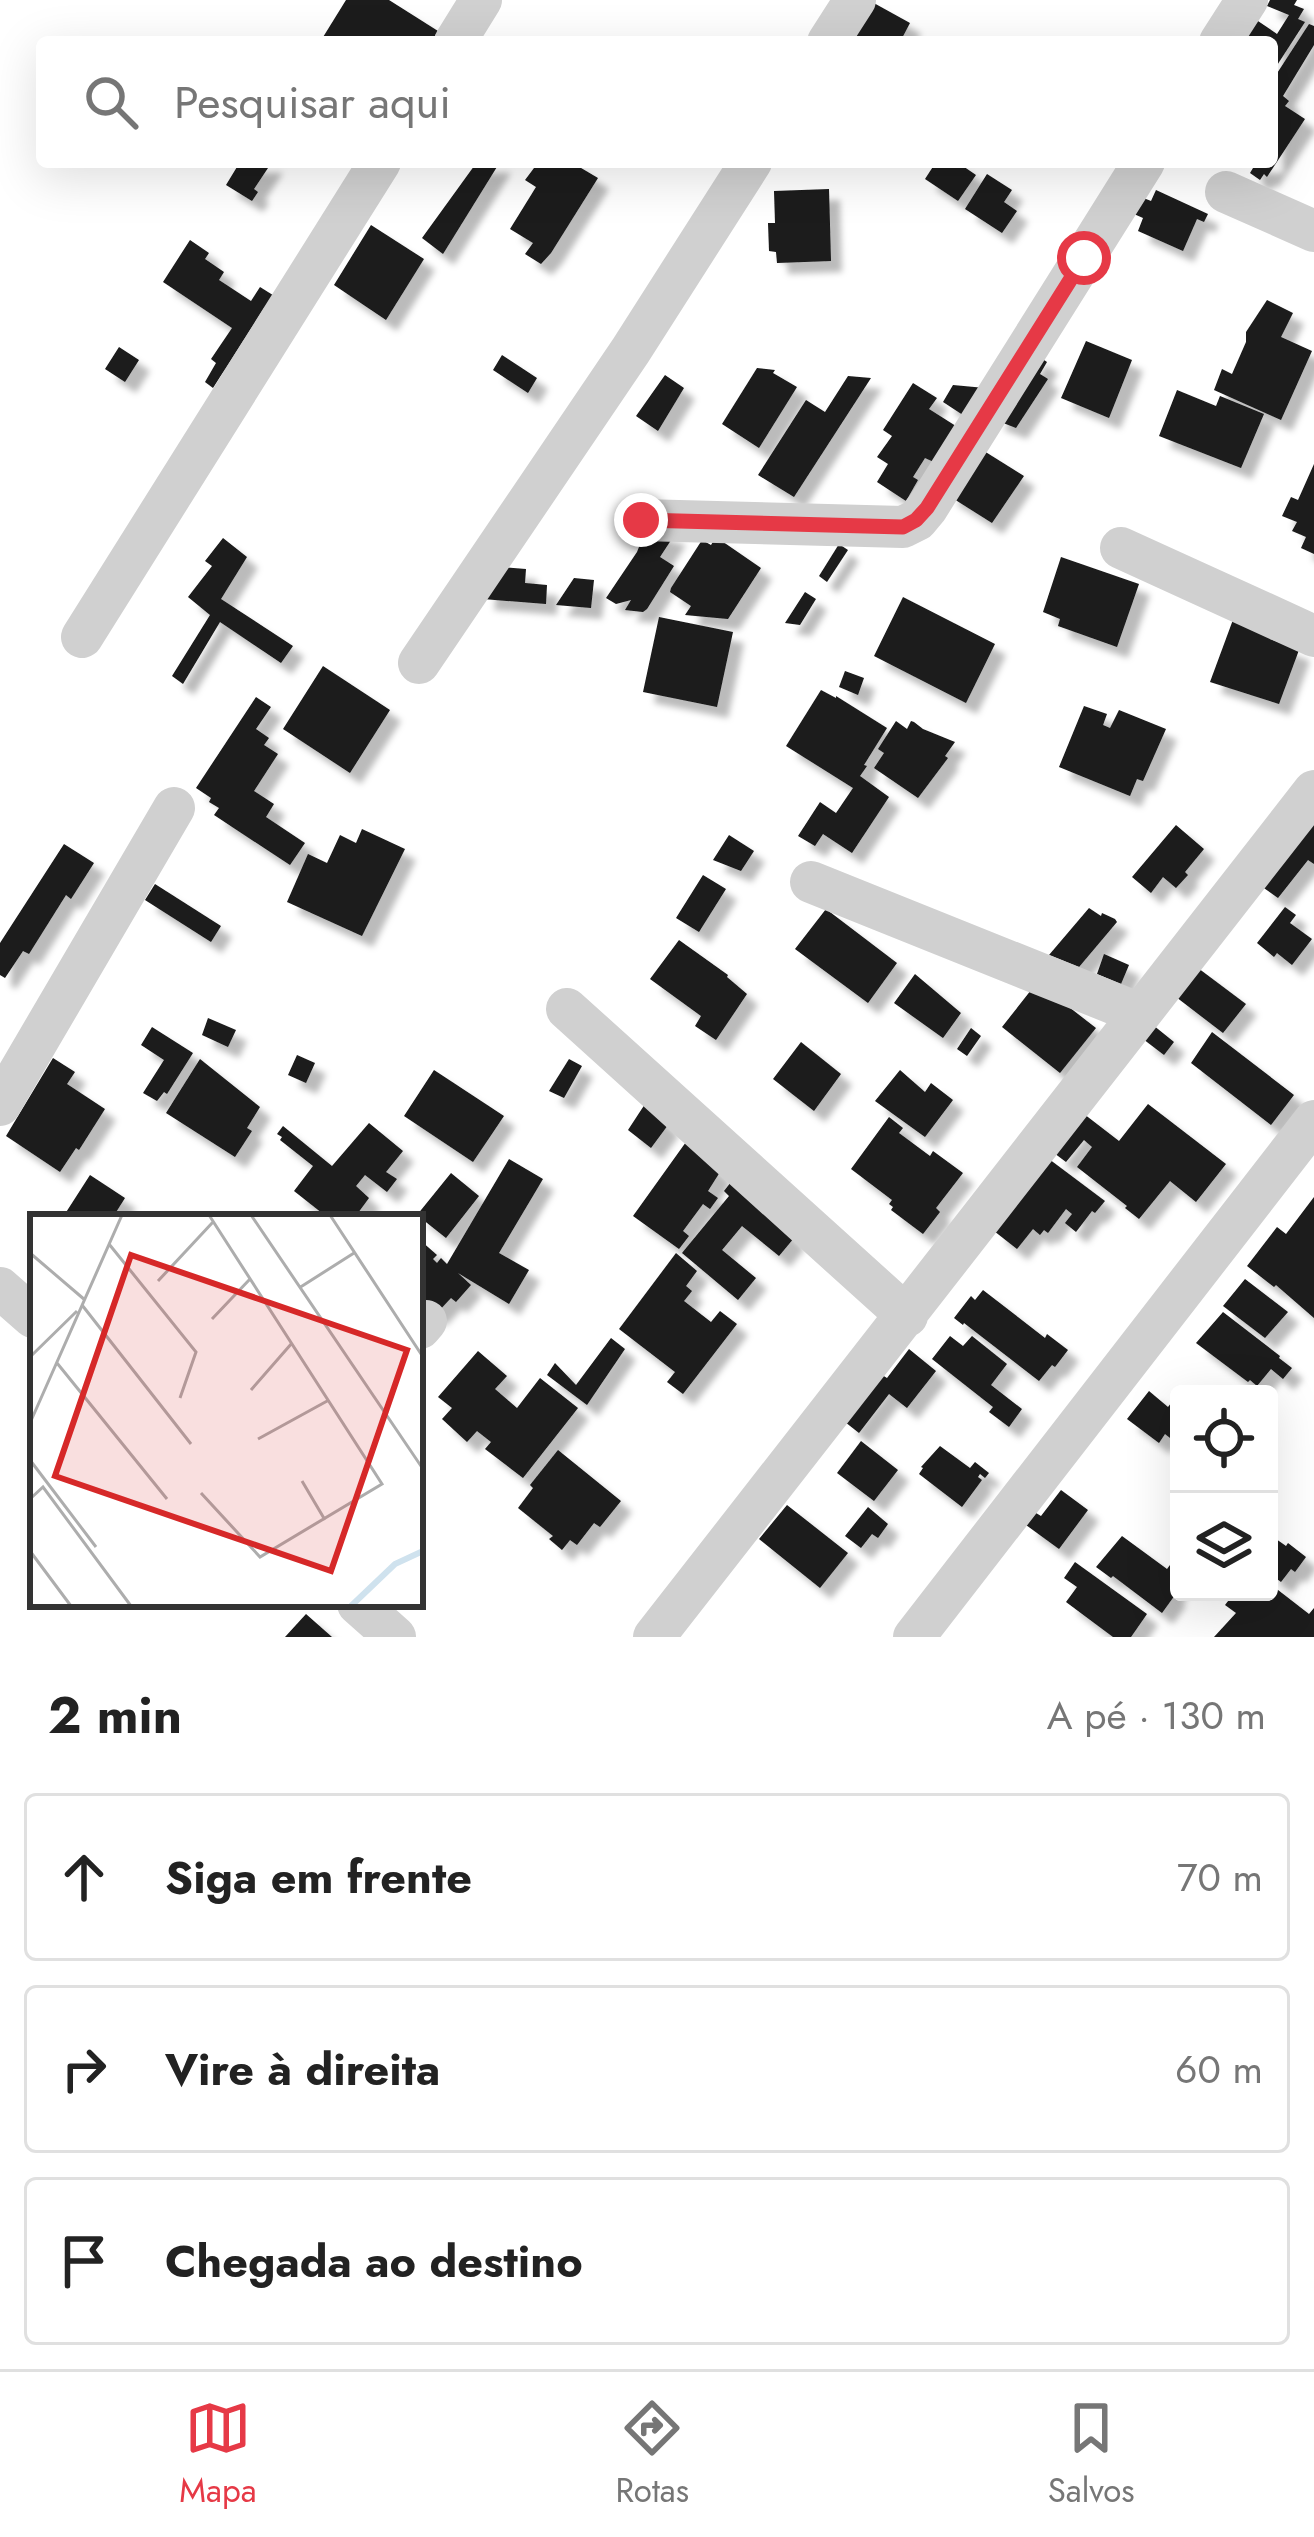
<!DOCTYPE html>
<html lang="pt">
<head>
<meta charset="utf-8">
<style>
	body { margin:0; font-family:Jost,sans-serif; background:#f2f2f2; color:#222 }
	.controls { position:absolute; right:36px; bottom:36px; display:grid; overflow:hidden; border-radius:12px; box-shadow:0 12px 48px #0002 }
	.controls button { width:108px; height:108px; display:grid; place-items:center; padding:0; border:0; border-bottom:3px solid #e0e0e0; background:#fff; color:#222; font:60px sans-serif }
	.stop { position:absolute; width:36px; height:36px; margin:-27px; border:9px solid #e63946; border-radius:50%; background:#fff }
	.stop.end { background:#e63946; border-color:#fff; box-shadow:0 3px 12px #0008 }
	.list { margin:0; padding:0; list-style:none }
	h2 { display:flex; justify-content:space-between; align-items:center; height:156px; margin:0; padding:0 48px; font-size:51px }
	h2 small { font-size:39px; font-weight:400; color:#767676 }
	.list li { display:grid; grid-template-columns:78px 1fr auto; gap:36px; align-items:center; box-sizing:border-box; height:168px; margin:0 24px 24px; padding:0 24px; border:3px solid #e0e0e0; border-radius:12px }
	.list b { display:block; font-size:45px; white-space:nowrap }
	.list em { font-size:39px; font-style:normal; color:#767676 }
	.icon { flex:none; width:66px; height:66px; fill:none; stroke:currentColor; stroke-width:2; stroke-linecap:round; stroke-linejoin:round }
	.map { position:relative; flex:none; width:1314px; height:1637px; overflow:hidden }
	.search { position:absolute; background:#fff; box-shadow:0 12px 48px #0002; left:36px; right:36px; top:36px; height:132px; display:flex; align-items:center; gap:30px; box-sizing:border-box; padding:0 42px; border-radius:12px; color:#767676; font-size:45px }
	.sheet { height:732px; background:#fff }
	nav { display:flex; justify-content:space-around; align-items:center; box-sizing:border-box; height:168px; border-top:3px solid #e0e0e0; background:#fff; font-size:33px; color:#767676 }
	nav a { display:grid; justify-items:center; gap:6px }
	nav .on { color:#e63946 }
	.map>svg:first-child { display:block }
	.building { fill:#1a1a1a; filter:url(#shadow) }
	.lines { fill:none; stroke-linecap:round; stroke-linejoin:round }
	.minor { stroke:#d0d0d0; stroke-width:42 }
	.route { stroke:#e63946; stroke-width:15 }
	.inset-river { fill:none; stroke:#cfe2ee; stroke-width:6 }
	.inset-road { fill:none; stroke:#adadad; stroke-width:3 }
	.view { fill:#d62828; fill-opacity:0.15; stroke:#d62828; stroke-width:6 }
	.inset-edge { fill:none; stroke:#333; stroke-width:6 }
</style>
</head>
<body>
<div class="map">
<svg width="1314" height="1637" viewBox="0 0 1314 1637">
	<defs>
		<filter id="shadow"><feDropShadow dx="11" dy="11" stdDeviation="3" flood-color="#0004"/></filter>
	</defs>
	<rect width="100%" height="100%" fill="#fff"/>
	<path class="building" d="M 346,0 L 389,0 L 438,31 L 431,42 L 320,42 Z
		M 1270,0 L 1297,0 L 1294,5 L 1304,9 L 1298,19 L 1305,22 L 1272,73 L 1272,42 L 1240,42 L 1255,19 L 1277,34 L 1289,15 L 1267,6 Z
		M 872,2 L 910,23 L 900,42 L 837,42 Z
		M 1309,24 L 1314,26 L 1314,45 L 1283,96 L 1289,101 L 1285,106 L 1305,119 L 1267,177 L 1264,174 L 1260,180 L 1250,173 L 1253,168 L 1245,162 L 1272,162 L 1272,81 Z
		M 240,162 L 272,162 L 254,189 L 258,192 L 252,201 L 226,185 Z
		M 477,162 L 500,162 L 443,254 L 422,238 Z
		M 534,162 L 577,162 L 576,165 L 598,178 L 551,253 L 541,264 L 525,254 L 533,243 L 510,229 L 536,187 L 525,180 L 534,168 L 531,167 Z
		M 936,162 L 957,162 L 976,175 L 958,201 L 925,179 Z
		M 987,174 L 1012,190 L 1004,202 L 1017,211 L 1002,233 L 965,209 Z
		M 829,189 L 831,261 L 777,263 L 776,252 L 769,251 L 768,223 L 775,223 L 774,191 Z
		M 1156,190 L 1208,214 L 1204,222 L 1197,219 L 1183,251 L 1138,231 L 1143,218 L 1134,214 L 1141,197 L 1151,201 Z
		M 371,225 L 424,259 L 386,320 L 334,285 Z
		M 190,240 L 209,253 L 205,259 L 224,272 L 219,280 L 251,301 L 260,287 L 276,297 L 264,308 L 213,388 L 205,382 L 216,363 L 211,359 L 232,328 L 163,282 Z
		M 1267,300 L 1293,313 L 1281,337 L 1312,351 L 1281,420 L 1214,390 L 1222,369 L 1232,374 L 1246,342 L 1246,332 Z
		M 1086,341 L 1132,360 L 1109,418 L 1061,398 Z
		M 119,347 L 139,360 L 125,382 L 105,369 Z
		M 1035,354 L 1047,362 L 1040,374 L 1048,379 L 1016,428 L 993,419 Z
		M 502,355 L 537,378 L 528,393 L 493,370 Z
		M 757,368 L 775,370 L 773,373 L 797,387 L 759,448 L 722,424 Z
		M 665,375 L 684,388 L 658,431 L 636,416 Z
		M 848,376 L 871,378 L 794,497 L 758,475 L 806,400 L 825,412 Z
		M 913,383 L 937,398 L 929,409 L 959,428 L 936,463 L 925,458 L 913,477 L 918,480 L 906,501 L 877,482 L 888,464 L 877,457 L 892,436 L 883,430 Z
		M 953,385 L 985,388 L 966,417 L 943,402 Z
		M 1177,390 L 1216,406 L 1220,396 L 1264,414 L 1241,468 L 1159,436 Z
		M 976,446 L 1024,476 L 992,523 L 946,494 Z
		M 1314,464 L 1314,554 L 1301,548 L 1306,537 L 1292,531 L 1297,522 L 1282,516 L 1291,497 L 1298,500 Z
		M 647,527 L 675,534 L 660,557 L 674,566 L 647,609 L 643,612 L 625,610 L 631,600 L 616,604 L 606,598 L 637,552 Z
		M 716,537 L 761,568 L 728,619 L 685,615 L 691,606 L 670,592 L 671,588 L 702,540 L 711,545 Z
		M 223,538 L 247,557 L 221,599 L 293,646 L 281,663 L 220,622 L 183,684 L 172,676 L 210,615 L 188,597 L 212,566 L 205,561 Z
		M 839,544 L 848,550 L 827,582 L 819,576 Z
		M 1061,557 L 1139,584 L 1117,647 L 1058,626 L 1060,619 L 1043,612 Z
		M 488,566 L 526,569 L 525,583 L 547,585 L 546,604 L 483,599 Z
		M 574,578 L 594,580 L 591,608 L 556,605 Z
		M 805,592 L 816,599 L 800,625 L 785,623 Z
		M 903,597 L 995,644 L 966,703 L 874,656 Z
		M 659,617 L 733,632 L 717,707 L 643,692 Z
		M 1234,617 L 1273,631 L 1270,639 L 1299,650 L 1279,704 L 1210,682 Z
		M 323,666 L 390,710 L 350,773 L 283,729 Z
		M 845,671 L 864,678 L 858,695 L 839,687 Z
		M 821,690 L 836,698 L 836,696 L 887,728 L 864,765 L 867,766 L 860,776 L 889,797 L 852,853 L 823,834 L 815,846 L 798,836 L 820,802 L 836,813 L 853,788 L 786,746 Z
		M 256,697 L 271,707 L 256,729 L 269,738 L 264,745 L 278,754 L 254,791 L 274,804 L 266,817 L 305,843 L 290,865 L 214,815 L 219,808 L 209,802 L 211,798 L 196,788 Z
		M 1084,706 L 1107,714 L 1103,725 L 1110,728 L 1119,710 L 1166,729 L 1143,781 L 1137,779 L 1130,796 L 1059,767 Z
		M 896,721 L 907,729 L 911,721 L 914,722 L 923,729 L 955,742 L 945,756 L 948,758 L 918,798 L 874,768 L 884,753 L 878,749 Z
		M 1314,818 L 1314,864 L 1308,860 L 1278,898 L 1261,886 Z
		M 1176,825 L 1204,849 L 1185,872 L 1188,875 L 1176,888 L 1163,877 L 1151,893 L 1132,877 Z
		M 362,829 L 405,849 L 362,936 L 287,902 L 308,854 L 327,863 L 340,835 L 356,843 Z
		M 729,835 L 754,851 L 741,871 L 713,860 Z
		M 64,844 L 94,863 L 71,899 L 66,895 L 29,954 L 23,951 L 5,978 L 0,975 L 0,943 Z
		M 703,875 L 726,889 L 699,932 L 676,918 Z
		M 155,884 L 221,926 L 211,942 L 145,900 Z
		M 1285,907 L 1296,915 L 1290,923 L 1312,939 L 1292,965 L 1277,953 L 1274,957 L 1257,943 Z
		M 1089,908 L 1101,916 L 1102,913 L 1115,919 L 1117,922 L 1079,967 L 1049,955 Z
		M 826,909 L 897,963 L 868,1003 L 795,949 Z
		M 679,940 L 728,975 L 727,977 L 747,994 L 716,1040 L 695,1026 L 701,1016 L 650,979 Z
		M 1104,954 L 1129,965 L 1121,984 L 1097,974 Z
		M 1198,968 L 1246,1004 L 1223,1033 L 1176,997 Z
		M 915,974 L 961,1013 L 943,1038 L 894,1003 Z
		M 1035,985 L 1047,990 L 1096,1028 L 1060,1073 L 1002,1027 Z
		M 208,1018 L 236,1030 L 228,1047 L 202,1035 Z
		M 1153,1025 L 1174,1042 L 1164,1055 L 1143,1039 Z
		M 152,1027 L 193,1053 L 167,1094 L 164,1092 L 157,1101 L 143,1093 L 164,1060 L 141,1045 Z
		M 971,1028 L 981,1036 L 967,1056 L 957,1049 Z
		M 1212,1032 L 1294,1095 L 1271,1125 L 1191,1063 Z
		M 801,1042 L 841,1074 L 814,1111 L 773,1079 Z
		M 297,1055 L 315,1063 L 306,1083 L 288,1075 Z
		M 53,1058 L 75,1072 L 67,1084 L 105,1109 L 79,1150 L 76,1148 L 60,1172 L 6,1136 Z
		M 200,1059 L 260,1107 L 247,1128 L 252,1131 L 235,1157 L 166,1113 Z
		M 569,1059 L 582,1066 L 564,1098 L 549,1091 Z
		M 434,1070 L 504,1116 L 473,1162 L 404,1116 Z
		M 900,1070 L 925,1092 L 931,1083 L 953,1100 L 925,1137 L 875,1101 Z
		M 645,1104 L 668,1125 L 651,1148 L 628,1130 Z
		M 1148,1104 L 1226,1164 L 1196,1202 L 1170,1181 L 1139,1219 L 1125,1208 L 1127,1206 L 1077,1167 L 1092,1147 L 1084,1140 L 1066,1162 L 1054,1153 L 1084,1114 L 1119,1141 Z
		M 889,1117 L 903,1128 L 899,1133 L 930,1156 L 933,1151 L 963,1173 L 936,1208 L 940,1212 L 923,1234 L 891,1210 L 893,1207 L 889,1204 L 892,1200 L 851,1169 Z
		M 369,1123 L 403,1151 L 386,1172 L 397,1179 L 387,1192 L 365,1175 L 356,1186 L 369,1198 L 355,1217 L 327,1217 L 294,1191 L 313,1166 L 280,1140 L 282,1137 L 277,1134 L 283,1126 L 332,1166 Z
		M 686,1142 L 720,1172 L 708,1191 L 718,1198 L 710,1209 L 703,1204 L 683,1231 L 689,1236 L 679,1249 L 633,1216 Z
		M 509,1159 L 543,1179 L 499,1253 L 529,1270 L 509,1304 L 458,1273 L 471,1285 L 456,1302 L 451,1298 L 436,1314 L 420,1313 L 420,1240 L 437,1255 L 433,1259 L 437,1263 L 441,1258 L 447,1264 Z
		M 1049,1159 L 1105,1201 L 1095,1213 L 1092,1211 L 1076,1232 L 1065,1223 L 1072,1214 L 1066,1209 L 1048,1233 L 1044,1230 L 1040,1235 L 1033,1229 L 1017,1249 L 994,1231 Z
		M 451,1173 L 479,1196 L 446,1238 L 417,1215 Z
		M 90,1175 L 125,1198 L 113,1217 L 63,1217 Z
		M 731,1182 L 794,1238 L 779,1256 L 742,1226 L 722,1250 L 756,1278 L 738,1300 L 682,1253 L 729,1196 L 724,1191 Z
		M 1314,1197 L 1314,1318 L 1276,1285 L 1274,1287 L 1247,1266 L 1277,1227 L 1286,1234 Z
		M 676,1253 L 697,1271 L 686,1286 L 692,1291 L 684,1301 L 711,1322 L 720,1311 L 737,1324 L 683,1394 L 667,1382 L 675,1372 L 619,1329 Z
		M 1245,1279 L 1288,1312 L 1265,1338 L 1223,1306 Z
		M 983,1290 L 1045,1338 L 1047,1334 L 1068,1350 L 1055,1367 L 1052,1365 L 1039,1381 L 964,1323 L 963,1325 L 954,1318 L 971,1296 L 975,1300 Z
		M 1223,1312 L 1280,1356 L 1279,1358 L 1292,1368 L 1283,1379 L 1271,1369 L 1257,1386 L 1250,1380 L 1248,1382 L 1196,1343 Z
		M 950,1336 L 963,1346 L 972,1336 L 1007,1364 L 991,1385 L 1022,1409 L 1009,1427 L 989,1412 L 993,1407 L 932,1359 Z
		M 611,1338 L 625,1349 L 587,1405 L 547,1375 L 555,1363 L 576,1385 Z
		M 909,1349 L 936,1371 L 907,1408 L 889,1394 L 859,1433 L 845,1422 L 882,1375 L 887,1378 Z
		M 478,1351 L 507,1376 L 495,1389 L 517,1408 L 540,1378 L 578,1408 L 523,1478 L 485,1449 L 491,1442 L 477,1431 L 467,1442 L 442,1419 L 452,1408 L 438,1397 Z
		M 1149,1391 L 1168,1407 L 1179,1393 L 1179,1445 L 1165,1434 L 1159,1443 L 1127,1419 Z
		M 861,1441 L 898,1470 L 874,1501 L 837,1473 Z
		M 940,1446 L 970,1468 L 975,1462 L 989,1473 L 985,1478 L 980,1474 L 978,1477 L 982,1480 L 962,1507 L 919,1474 L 923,1468 L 921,1467 Z
		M 558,1450 L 621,1501 L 600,1527 L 594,1523 L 577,1545 L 570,1540 L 562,1550 L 549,1539 L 553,1536 L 518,1508 L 533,1488 L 530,1485 Z
		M 1061,1490 L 1088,1510 L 1059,1549 L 1026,1525 L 1036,1513 L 1041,1516 Z
		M 787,1505 L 848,1553 L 820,1588 L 759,1539 Z
		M 868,1507 L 888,1524 L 878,1538 L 872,1534 L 861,1548 L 845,1536 Z
		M 1269,1534 L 1286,1546 L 1288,1543 L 1306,1557 L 1295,1572 L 1291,1569 L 1281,1582 L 1269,1573 Z
		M 1122,1536 L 1167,1569 L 1179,1553 L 1179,1583 L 1172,1592 L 1175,1595 L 1162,1613 L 1113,1576 L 1111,1578 L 1096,1567 Z
		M 1075,1562 L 1147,1614 L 1131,1637 L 1113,1637 L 1066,1602 L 1077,1587 L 1064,1578 Z
		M 1269,1583 L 1309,1614 L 1314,1608 L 1314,1637 L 1214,1637 L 1236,1613 L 1225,1605 L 1235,1592 L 1269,1592 Z
		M 306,1614 L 332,1637 L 285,1637 Z"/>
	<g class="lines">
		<path class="minor" d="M 455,42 L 481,0
			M 828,42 L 855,0
			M 1220,42 L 1247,0
			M 1226,192 L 1314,231
			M 641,520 L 903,527 L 917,520 L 927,508 L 1144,162
			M 1121,548 L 1314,636
			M 82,637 L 380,162
			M 419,663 L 631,350 L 751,162
			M 811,882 L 1140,1014
			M 567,1009 L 907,1316
			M 0,1105 L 174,808
			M 0,1288 L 33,1317
			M 420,1328 L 426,1321
			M 358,1604 L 395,1637
			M 654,1637 L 1314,791
			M 914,1637 L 1314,1121"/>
	</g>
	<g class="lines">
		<path class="route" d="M 641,520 L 903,527 L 916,520 L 927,508 L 1084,258"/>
	</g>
	<g transform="translate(30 1214)">
		<rect width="393" height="393" fill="#fff"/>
		<path class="inset-river" d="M 321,392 L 365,350 L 393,337"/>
		<path class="inset-road" d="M 221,1 L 393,255M 300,1 L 393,143M 79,30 L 166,138 L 150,184M 0,39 L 55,86M 128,67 L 183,8M 269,74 L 324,39M 52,91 L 161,230M 182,105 L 220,65M 0,143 L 47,97M 27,149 L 137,285M 221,176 L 262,129M 0,209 L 92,1M 228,225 L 299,186M 0,246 L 66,333M 272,267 L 295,306M 171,279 L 230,343 L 352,270 L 179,1M 0,285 L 13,273 L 101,392M 0,337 L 41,392"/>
		<path class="view" d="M 101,41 L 377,136 L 301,357 L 25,262 Z"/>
		<rect width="393" height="393" class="inset-edge"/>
	</g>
</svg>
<div class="controls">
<button><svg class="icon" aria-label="locate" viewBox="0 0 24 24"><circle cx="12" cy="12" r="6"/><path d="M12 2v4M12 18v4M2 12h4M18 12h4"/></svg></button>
<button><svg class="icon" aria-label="layers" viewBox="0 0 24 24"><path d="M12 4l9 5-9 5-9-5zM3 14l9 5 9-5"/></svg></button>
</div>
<div class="stop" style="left:1084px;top:258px"></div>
<div class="stop end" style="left:641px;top:520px"></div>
<div class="search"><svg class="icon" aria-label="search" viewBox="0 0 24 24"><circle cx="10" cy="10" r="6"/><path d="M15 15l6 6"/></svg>Pesquisar aqui</div>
</div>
<section class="sheet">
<h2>2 min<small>A pé · 130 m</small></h2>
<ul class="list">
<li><svg class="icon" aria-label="ahead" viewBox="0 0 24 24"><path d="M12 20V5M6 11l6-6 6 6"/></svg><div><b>Siga em frente</b></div><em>70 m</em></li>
<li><svg class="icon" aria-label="right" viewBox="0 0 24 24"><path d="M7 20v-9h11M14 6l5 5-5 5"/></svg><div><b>Vire à direita</b></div><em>60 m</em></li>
<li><svg class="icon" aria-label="arrive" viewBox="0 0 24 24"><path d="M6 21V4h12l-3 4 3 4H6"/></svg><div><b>Chegada ao destino</b></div></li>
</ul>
</section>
<nav>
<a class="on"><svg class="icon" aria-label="map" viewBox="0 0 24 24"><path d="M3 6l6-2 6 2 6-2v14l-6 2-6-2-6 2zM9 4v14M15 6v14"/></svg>Mapa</a>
<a><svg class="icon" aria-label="directions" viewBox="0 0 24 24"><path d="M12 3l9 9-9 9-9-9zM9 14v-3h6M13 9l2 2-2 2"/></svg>Rotas</a>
<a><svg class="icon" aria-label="saved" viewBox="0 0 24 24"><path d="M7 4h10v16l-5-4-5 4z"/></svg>Salvos</a>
</nav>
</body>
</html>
